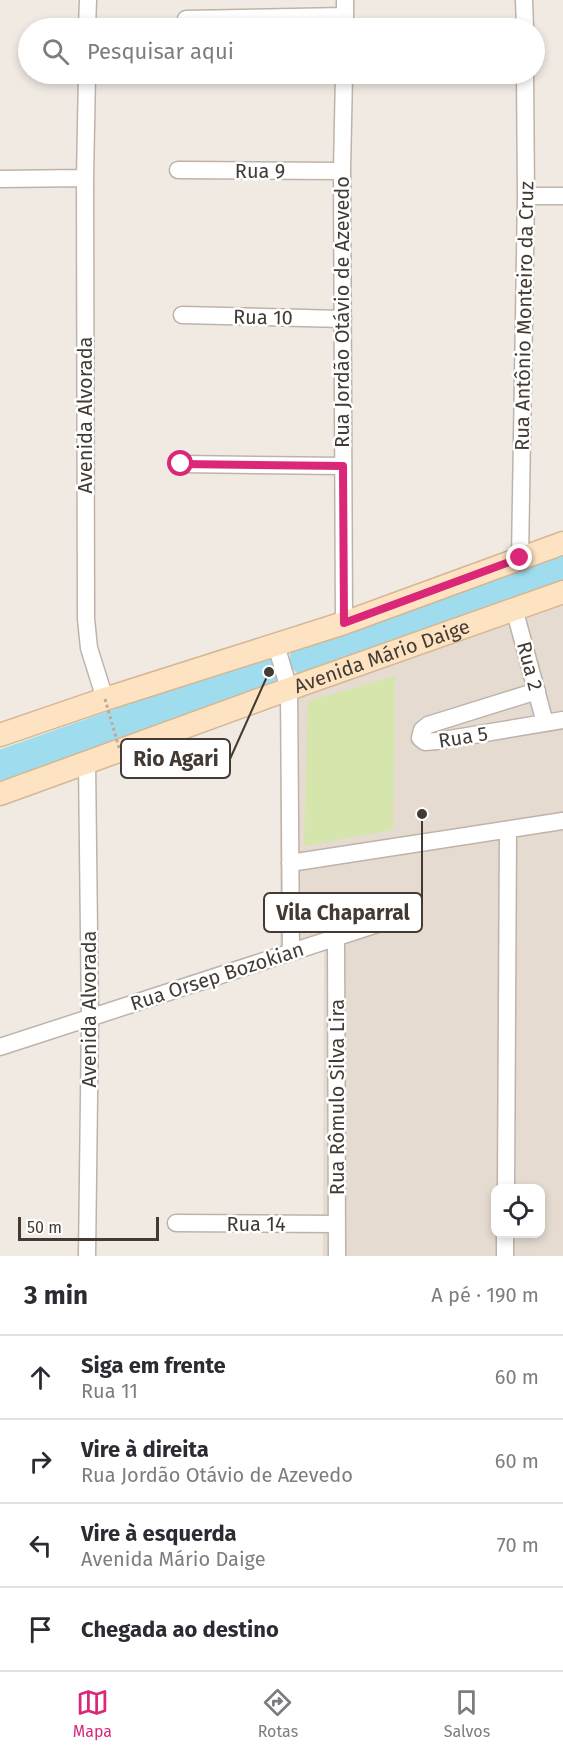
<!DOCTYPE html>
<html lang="pt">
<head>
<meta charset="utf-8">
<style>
	body { margin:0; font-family:"Fira Sans",sans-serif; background:#f7f7f7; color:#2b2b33 }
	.controls { position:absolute; right:18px; bottom:18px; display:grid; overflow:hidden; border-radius:12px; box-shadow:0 3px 9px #0003 }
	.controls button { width:54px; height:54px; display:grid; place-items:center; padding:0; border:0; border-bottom:2px solid #e1e1e2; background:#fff; color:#2b2b33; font:30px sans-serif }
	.scale { position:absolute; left:18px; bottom:15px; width:141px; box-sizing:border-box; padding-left:6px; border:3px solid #433a33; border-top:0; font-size:16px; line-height:21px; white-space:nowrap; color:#433a33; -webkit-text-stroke:4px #fff; paint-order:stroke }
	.stop { position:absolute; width:18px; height:18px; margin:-14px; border:4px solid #db2777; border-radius:50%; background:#fff }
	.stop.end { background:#db2777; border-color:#fff; box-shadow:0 2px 6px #0008 }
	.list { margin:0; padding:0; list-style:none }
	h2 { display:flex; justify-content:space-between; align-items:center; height:78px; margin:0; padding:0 24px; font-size:26px }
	h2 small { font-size:20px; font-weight:400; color:#7c7c81 }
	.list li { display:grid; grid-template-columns:39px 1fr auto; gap:18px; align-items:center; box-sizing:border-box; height:84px; padding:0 24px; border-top:2px solid #e1e1e2 }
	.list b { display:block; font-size:22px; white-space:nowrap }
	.list p { margin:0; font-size:20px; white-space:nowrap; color:#7c7c81 }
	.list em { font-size:20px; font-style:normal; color:#7c7c81 }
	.icon { flex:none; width:33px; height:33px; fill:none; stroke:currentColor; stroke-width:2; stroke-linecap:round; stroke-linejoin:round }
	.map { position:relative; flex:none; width:563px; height:1256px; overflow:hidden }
	.search { position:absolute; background:#fff; box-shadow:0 3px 9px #0003; left:18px; right:18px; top:18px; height:66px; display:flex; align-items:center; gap:15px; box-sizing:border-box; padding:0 21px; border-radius:33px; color:#7c7c81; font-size:22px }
	.sheet { height:414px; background:#fff }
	nav { display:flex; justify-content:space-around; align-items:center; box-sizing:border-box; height:84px; border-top:2px solid #e1e1e2; background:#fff; font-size:16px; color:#7c7c81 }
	nav a { display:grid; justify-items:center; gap:3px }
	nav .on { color:#db2777 }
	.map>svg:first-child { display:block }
	.residential { fill:#e5dbd1; fill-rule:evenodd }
	.green { fill:#d6e5ac }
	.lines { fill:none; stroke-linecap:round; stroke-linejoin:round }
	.river { stroke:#9fddee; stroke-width:33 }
	.street-casing { stroke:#bfb3a9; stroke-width:19 }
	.secondary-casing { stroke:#d4b795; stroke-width:25 }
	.street { stroke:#fff; stroke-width:16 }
	.secondary { stroke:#fde3c1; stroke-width:22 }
	.path-bridge { stroke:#bea998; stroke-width:3; stroke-dasharray:3 3; stroke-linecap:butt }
	.route { stroke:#db2777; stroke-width:8 }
	.labels { text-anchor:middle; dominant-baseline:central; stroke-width:5; stroke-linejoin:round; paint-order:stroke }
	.street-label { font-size:20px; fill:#433a33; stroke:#fff }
	.leader { fill:none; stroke:#433a33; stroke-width:2 }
	.callout-dot { fill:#433a33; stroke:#fff; stroke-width:2 }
	.callout { fill:#fff; stroke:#433a33; stroke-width:2 }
	.callout-label { font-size:21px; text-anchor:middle; font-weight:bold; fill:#433a33 }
</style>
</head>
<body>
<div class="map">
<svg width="563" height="1256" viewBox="0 0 563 1256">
	<rect width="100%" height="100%" fill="#f1eae3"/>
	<path class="residential" d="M 563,591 L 563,1256 L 323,1256 L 324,944 L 280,953 L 280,685 ZM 496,1188 L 540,1188 L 540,1234 L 496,1234 Z"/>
	<path class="green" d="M 395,676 L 393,830 L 304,846 L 308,701 Z"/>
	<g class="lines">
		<path class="river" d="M 306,659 L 563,568
			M 0,767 L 269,672"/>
		<g class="street-casing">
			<path id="street" d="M 524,0 L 525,28
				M 186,19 L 345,16
				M 87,28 L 88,0
				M 345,28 L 345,0
				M 87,74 L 85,178 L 86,619 L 89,648 L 105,699
				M 344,74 L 342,171 L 344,623
				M 178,170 L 342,171
				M 0,179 L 85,178
				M 526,196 L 563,196
				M 182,315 L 343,319
				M 181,464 L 343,466
				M 520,558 L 526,196 L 525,74
				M 514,608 L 545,723
				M 276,645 L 289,689 L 291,952
				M 537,691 L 428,725 L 422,730 L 420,738 L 425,742 L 437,741 L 563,720
				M 87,762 L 90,1018 L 87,1256
				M 290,863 L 563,821
				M 336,937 L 337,1256
				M 0,1047 L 399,917
				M 506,1188 L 508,830
				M 176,1223 L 337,1224
				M 505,1256 L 505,1234"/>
		</g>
		<g class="secondary-casing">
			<g id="secondary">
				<path d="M 0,735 L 105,699 L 344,623 L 563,543"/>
				<path id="s1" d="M 0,794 L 289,689 L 563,592"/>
			</g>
		</g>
		<use href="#street" class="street"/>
		<use href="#secondary" class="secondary"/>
		<path class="path-bridge" d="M 105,699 L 120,751"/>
	</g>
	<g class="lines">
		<path class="route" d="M 181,464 L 343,466 L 344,623 L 520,558"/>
	</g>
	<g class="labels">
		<g class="street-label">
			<text x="260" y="171">Rua 9</text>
			<text transform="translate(342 312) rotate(-90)">Rua Jordão Otávio de Azevedo</text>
			<text transform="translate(524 316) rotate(-89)">Rua Antônio Monteiro da Cruz</text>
			<text transform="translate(263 317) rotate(1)">Rua 10</text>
			<text transform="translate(85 415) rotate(-90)">Avenida Alvorada</text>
			<text stroke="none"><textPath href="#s1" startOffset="406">Avenida Mário Daige</textPath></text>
			<text transform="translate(530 666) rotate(75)">Rua 2</text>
			<text transform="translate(463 737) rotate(-9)">Rua 5</text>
			<text transform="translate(217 976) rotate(-18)">Rua Orsep Bozokian</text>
			<text transform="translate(89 1009) rotate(-90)">Avenida Alvorada</text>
			<text transform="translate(337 1097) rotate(-90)">Rua Rômulo Silva Lira</text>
			<text x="256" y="1224">Rua 14</text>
		</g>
	</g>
	<path class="leader" d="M269 672L230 759M422 814L422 913"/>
	<g class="callout-dot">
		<circle cx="269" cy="672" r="6"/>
		<circle cx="422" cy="814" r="6"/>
	</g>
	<g class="callout">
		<rect x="121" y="739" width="109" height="39" rx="6"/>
		<rect x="264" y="893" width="158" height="39" rx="6"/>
	</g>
	<g class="callout-label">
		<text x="176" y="766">Rio Agari</text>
		<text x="343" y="920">Vila Chaparral</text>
	</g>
</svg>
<div class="controls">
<button><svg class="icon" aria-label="locate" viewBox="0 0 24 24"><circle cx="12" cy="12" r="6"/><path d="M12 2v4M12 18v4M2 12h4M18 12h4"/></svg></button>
</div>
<div class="scale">50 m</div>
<div class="stop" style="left:181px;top:464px"></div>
<div class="stop end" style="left:520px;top:558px"></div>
<div class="search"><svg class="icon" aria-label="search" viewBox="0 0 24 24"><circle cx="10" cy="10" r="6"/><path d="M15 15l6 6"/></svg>Pesquisar aqui</div>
</div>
<section class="sheet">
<h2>3 min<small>A pé · 190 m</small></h2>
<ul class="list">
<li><svg class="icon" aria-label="ahead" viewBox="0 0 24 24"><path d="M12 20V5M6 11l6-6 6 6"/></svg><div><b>Siga em frente</b><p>Rua 11</p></div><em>60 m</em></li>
<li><svg class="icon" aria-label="right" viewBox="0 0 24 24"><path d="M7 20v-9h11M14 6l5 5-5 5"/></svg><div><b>Vire à direita</b><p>Rua Jordão Otávio de Azevedo</p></div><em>60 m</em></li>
<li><svg class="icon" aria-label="left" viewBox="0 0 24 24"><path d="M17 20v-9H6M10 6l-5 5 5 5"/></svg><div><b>Vire à esquerda</b><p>Avenida Mário Daige</p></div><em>70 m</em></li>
<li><svg class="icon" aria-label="arrive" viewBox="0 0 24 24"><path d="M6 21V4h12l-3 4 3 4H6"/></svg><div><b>Chegada ao destino</b></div></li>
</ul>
</section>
<nav>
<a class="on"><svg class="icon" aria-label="map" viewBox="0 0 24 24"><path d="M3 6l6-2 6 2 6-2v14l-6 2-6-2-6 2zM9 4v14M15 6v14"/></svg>Mapa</a>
<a><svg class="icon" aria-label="directions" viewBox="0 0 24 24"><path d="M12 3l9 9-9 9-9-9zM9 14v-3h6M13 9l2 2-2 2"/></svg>Rotas</a>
<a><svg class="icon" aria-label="saved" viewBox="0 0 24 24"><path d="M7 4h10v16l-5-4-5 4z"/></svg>Salvos</a>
</nav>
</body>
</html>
